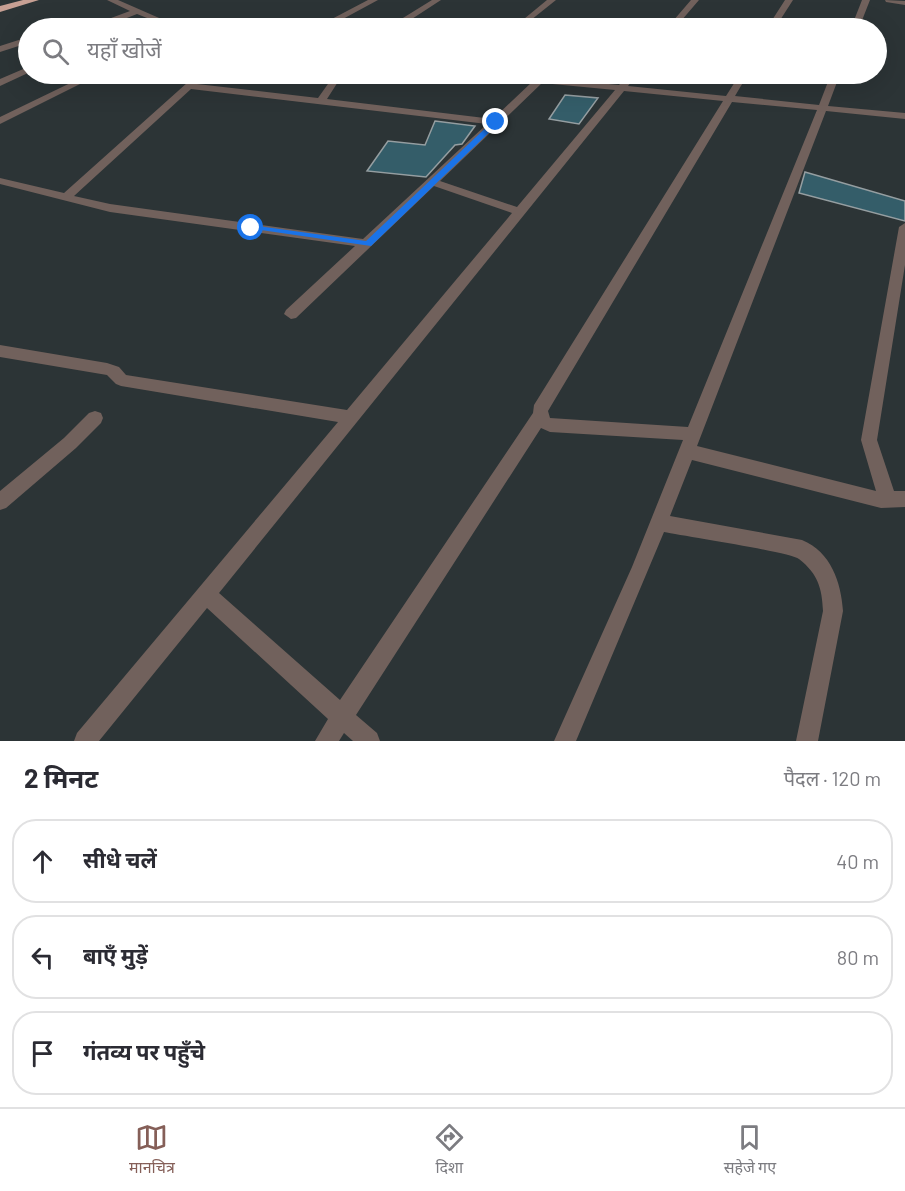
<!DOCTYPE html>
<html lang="hi">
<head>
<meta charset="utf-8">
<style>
	body { margin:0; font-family:Barlow,"Noto Sans Devanagari",sans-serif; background:#f7f7f7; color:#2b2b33 }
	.stop { position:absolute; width:18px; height:18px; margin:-14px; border:4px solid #1a73e8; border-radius:50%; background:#fff }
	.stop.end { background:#1a73e8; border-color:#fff; box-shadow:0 2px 6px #0008 }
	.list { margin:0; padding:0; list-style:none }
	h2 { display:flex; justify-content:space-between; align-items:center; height:78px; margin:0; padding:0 24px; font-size:26px }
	h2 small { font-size:20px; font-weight:400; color:#7c7c81 }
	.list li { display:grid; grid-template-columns:39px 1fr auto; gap:18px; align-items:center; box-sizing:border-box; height:84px; margin:0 12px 12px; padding:0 12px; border:2px solid #e1e1e2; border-radius:24px }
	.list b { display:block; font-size:22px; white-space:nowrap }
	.list em { font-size:20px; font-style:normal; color:#7c7c81 }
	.icon { flex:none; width:33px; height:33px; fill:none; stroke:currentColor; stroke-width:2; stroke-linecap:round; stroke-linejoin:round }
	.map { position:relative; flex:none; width:905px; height:741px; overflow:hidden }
	.search { position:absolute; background:#fff; box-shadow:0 6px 24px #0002; left:18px; right:18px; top:18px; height:66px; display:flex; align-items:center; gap:15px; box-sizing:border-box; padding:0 21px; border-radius:33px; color:#7c7c81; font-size:22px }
	.sheet { height:366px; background:#fff }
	nav { display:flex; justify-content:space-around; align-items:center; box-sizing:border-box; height:84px; border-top:2px solid #e1e1e2; background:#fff; font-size:16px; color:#7c7c81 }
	nav a { display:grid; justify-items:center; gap:3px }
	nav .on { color:#855f58 }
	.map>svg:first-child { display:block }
	.building { fill:#345d69; stroke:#959ea1; stroke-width:1.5 }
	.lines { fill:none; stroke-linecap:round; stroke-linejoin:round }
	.minor { fill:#71615c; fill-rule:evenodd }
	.highway { fill:#c7a094; fill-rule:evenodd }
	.route { fill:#1a73e8 }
</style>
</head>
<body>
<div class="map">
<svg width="905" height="741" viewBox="0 0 905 741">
	<rect width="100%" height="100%" fill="#2c3436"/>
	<path class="building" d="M 565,95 L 598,98 L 579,124 L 549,119 Z
		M 435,121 L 475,126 L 462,144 L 455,145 L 426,177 L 367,171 L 388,141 L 425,145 Z
		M 805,172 L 905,201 L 905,221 L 799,193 Z"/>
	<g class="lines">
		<path class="minor" d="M 107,0 L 118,0 L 182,28 L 172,28 L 137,14 L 109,25 L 111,28 L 102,28 L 100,26 L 103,21 L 130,11 Z
			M 368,0 L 378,0 L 341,20 L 390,26 L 432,0 L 441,0 L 398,28 L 372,28 L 328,21 Z
			M 547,0 L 556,0 L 521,28 L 513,28 Z
			M 691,0 L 699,0 L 675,28 L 667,28 Z
			M 785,0 L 793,0 L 775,28 L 767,28 Z
			M 862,0 L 870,0 L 859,28 L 851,28 Z
			M 885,0 L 905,1 L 905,5 L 886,2 Z
			M 28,37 L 28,43 L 0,52 L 0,46 Z
			M 28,67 L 28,73 L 0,86 L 0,79 Z
			M 89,74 L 100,74 L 0,124 L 0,117 Z
			M 197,74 L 207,74 L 197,84 L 318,98 L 335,74 L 343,74 L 327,99 L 493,119 L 532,82 L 478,77 L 474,74 L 538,77 L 542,75 L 547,78 L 619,85 L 629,74 L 637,74 L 628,86 L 726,96 L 740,74 L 748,74 L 735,96 L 819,105 L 831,74 L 840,74 L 828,106 L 905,113 L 905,119 L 826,111 L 697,446 L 876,491 L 861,440 L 899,227 L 905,223 L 905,265 L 877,440 L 894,491 L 905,491 L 905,507 L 881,508 L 692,460 L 670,516 L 802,540 C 831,552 841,582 843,611 L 818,741 L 796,741 L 823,611 C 822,588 818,574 799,559 C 790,552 684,536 664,532 L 576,741 L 554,741 L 632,567 L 683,440 L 550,432 L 541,428 L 356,715 L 377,733 L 380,741 L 353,741 L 344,733 L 339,741 L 315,741 L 328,719 L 207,608 L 99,741 L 74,741 L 77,733 L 338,422 L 121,386 L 116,384 L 107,375 L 0,357 L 0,345 L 107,363 L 119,367 L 126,375 L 347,410 L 512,213 L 434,186 L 296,318 L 291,319 L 284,314 L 286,310 L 355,246 L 110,212 L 0,184 L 0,178 L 64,193 ZM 542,83 L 615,90 L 517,207 L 440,181 ZM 191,89 L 487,124 L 363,239 L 110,204 L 74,196 ZM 624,91 L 723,101 L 534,405 L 533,413 L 340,700 L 219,593 ZM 732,102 L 817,110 L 688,427 L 550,418 L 548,411 Z
			M 95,411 L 101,413 L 103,418 L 101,423 L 76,448 L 6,508 L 0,510 L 0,491 L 64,438 L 89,413 Z"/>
		<path class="highway" d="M 23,0 L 39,0 L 0,12 L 0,6 Z"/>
	</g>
	<path class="route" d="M 494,120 L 500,122 L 371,246 L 247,228 L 251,225 L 366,241 Z"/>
</svg>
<div class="stop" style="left:251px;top:228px"></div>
<div class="stop end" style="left:496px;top:122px"></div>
<div class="search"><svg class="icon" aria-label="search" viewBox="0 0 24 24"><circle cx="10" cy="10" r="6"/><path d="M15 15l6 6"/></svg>यहाँ खोजें</div>
</div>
<section class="sheet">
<h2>2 मिनट<small>पैदल · 120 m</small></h2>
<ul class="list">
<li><svg class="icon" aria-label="ahead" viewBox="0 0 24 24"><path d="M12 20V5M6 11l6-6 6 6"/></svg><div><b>सीधे चलें</b></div><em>40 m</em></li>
<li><svg class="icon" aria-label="left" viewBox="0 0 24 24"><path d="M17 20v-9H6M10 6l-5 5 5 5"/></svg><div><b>बाएँ मुड़ें</b></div><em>80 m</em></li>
<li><svg class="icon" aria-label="arrive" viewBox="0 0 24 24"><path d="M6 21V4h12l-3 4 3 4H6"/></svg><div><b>गंतव्य पर पहुँचे</b></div></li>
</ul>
</section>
<nav>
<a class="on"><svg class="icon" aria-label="map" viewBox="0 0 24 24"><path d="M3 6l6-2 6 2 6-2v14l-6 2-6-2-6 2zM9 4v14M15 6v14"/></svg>मानचित्र</a>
<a><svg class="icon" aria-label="directions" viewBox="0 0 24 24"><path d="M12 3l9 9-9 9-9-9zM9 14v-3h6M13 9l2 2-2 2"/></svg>दिशा</a>
<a><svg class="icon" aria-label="saved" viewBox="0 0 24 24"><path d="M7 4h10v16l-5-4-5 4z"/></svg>सहेजे गए</a>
</nav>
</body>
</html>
